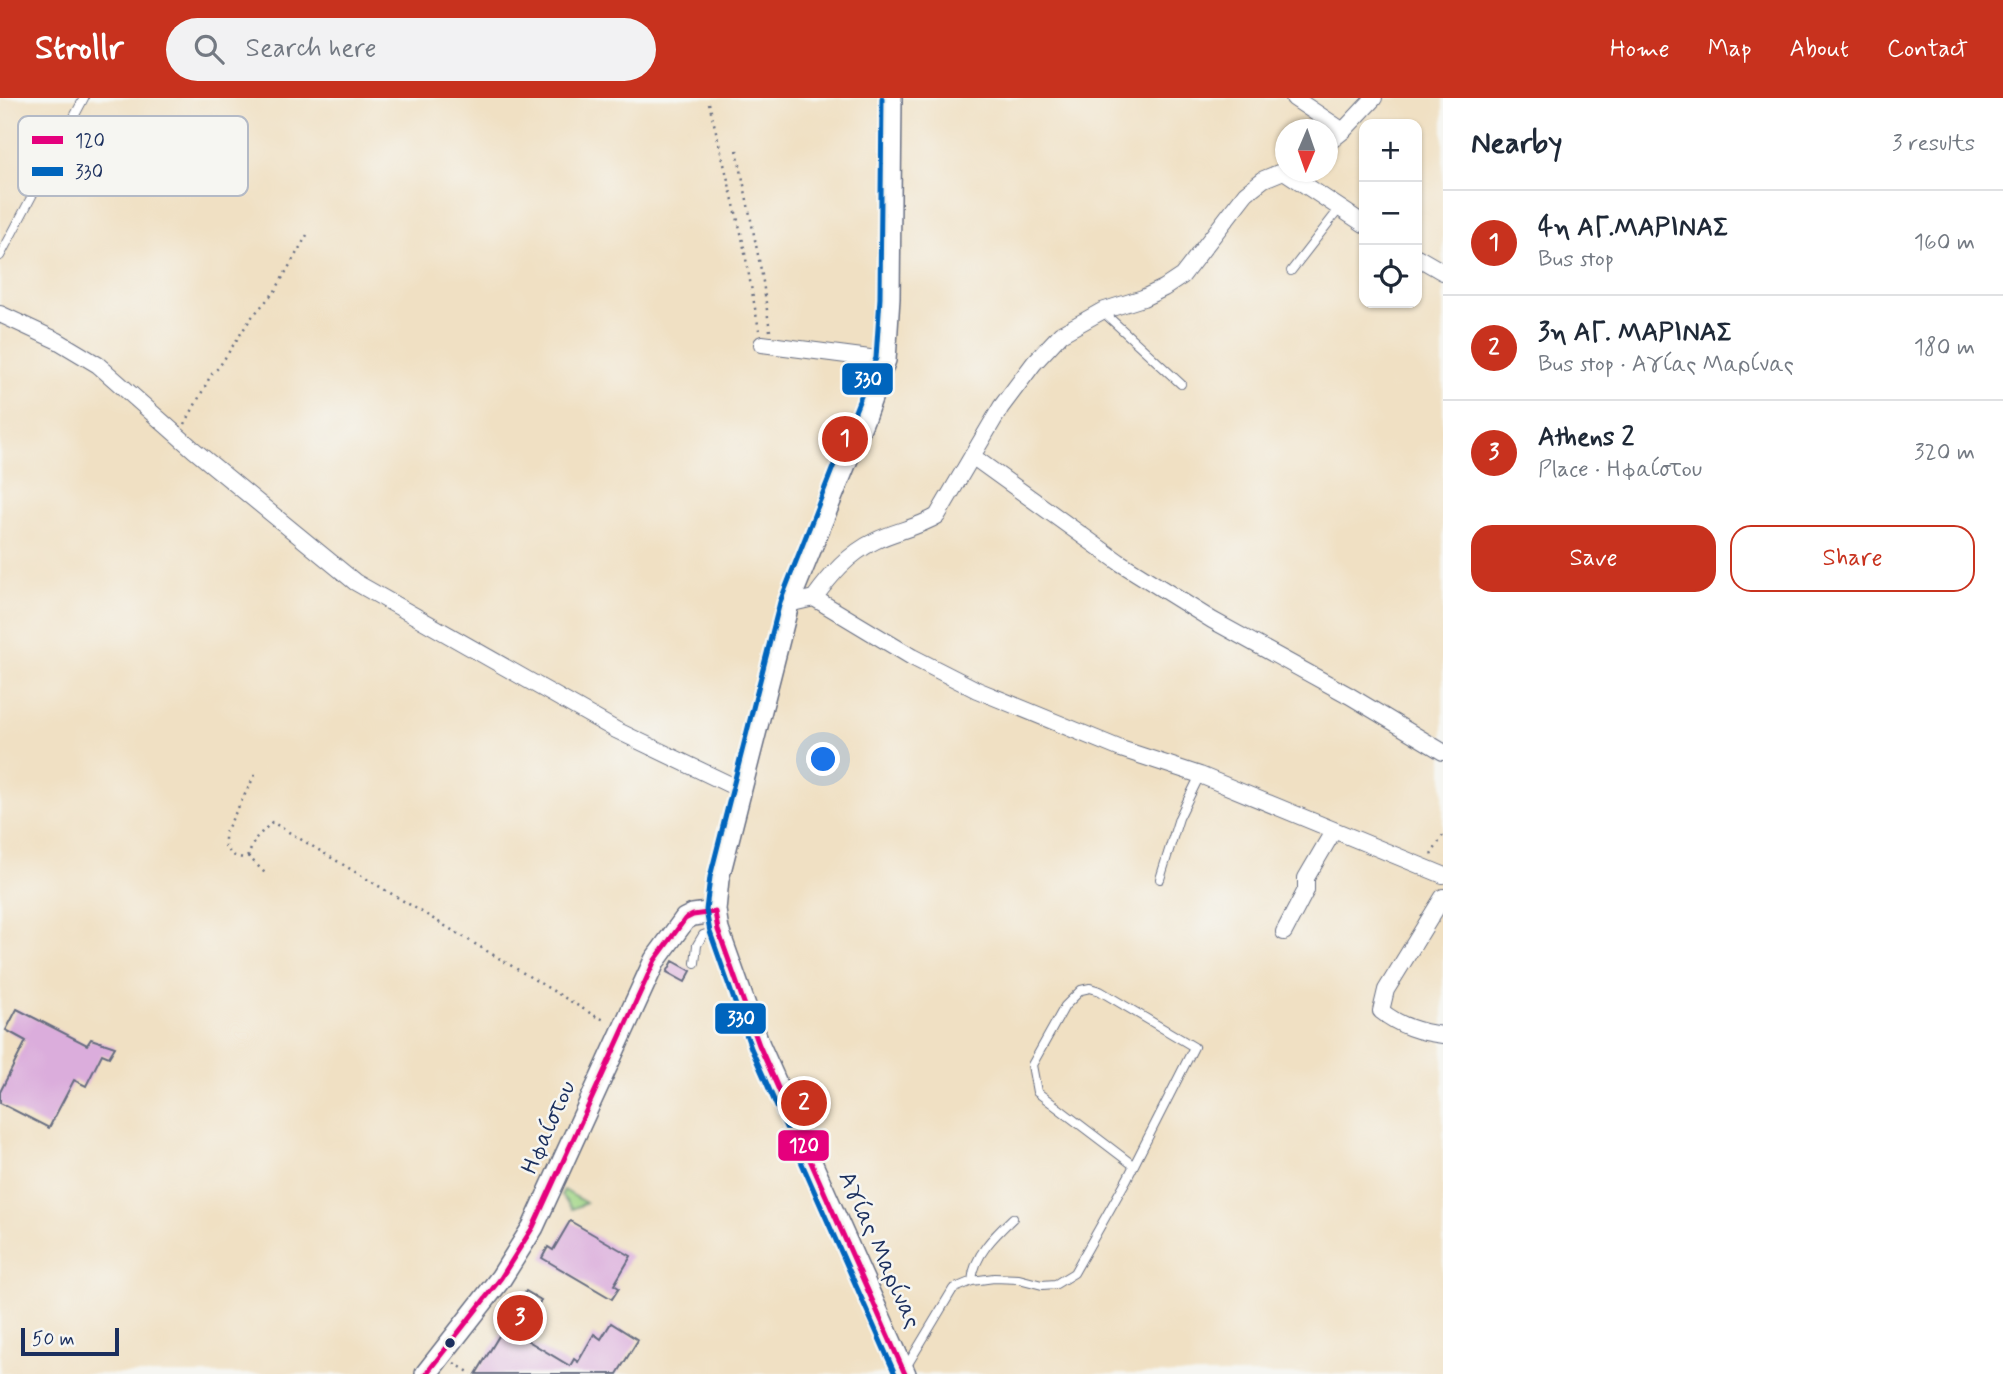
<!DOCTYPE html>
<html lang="en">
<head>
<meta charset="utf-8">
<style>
	body { margin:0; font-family:Mynerve,sans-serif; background:#f2f2f3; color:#1f2937 }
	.controls { position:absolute; right:21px; top:21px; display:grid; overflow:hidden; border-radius:14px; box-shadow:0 2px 5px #0004 }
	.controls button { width:63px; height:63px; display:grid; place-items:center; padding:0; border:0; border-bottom:2px solid #e0e1e3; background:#fff; color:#1f2937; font:35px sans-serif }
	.compass { position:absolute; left:1275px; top:21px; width:63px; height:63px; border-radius:50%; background:#fff; box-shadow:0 2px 5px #0004; rotate:182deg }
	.scale { position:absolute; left:21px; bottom:18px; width:98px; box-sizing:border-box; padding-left:7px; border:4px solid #1b2f5e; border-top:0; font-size:19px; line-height:24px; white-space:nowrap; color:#1b2f5e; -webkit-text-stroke:5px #f6f6f2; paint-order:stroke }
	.you { position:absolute; left:824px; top:662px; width:24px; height:24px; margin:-18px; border:5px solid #fff; border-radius:50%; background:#1a73e8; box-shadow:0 0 0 10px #1a73e833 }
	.badge { display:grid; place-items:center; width:46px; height:46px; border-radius:50%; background:#c8321e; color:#fff; font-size:23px; font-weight:700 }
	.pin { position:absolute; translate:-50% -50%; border:4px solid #fff; box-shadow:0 2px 7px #0006 }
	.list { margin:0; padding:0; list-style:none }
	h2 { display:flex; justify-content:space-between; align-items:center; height:91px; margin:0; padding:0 28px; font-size:30px }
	h2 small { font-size:23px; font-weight:400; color:#747a83 }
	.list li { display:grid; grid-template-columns:46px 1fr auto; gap:21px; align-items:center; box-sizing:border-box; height:105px; padding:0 28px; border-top:2px solid #e0e1e3 }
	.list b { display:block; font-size:26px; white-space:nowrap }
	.list p { margin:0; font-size:23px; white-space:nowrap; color:#747a83 }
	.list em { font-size:23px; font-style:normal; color:#747a83 }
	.actions { display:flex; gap:14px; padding:21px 28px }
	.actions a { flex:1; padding:16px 0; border:2px solid #c8321e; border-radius:21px; text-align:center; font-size:24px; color:#c8321e }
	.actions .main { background:#c8321e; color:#fff }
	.icon { flex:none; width:38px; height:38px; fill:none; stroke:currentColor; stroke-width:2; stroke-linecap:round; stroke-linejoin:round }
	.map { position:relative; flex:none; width:1443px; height:1276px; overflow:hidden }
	header { display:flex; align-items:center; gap:42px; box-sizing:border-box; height:98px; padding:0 35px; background:#c8321e; color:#fff }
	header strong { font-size:33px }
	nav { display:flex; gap:38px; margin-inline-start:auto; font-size:24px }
	.search { width:490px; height:63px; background:#f2f2f3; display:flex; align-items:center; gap:18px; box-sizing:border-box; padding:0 24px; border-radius:38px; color:#747a83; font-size:26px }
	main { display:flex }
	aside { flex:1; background:#fff }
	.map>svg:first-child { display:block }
	.green { fill:#a2d686; stroke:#5e8272; stroke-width:2 }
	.building { fill:#dbaddc }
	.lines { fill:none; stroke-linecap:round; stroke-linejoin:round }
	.lane-casing { stroke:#666d81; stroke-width:10 }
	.street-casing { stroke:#666d81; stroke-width:18 }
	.secondary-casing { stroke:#666d81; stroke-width:24 }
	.path { stroke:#666d81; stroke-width:2.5; stroke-dasharray:2 5; stroke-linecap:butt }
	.lane { stroke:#fff; stroke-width:8 }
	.street { stroke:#fff; stroke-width:16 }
	.secondary { stroke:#fff; stroke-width:21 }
	.bus-1-casing { stroke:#f6f6f2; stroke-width:10 }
	.bus-2-casing { stroke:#f6f6f2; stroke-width:10 }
	.bus-1 { stroke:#e5007d; stroke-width:5 }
	.bus-2 { stroke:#0065bd; stroke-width:5 }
	.bus-dot { fill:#1b2f5e; stroke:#f6f6f2; stroke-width:2.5 }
	.labels { text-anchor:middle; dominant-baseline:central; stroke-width:5; stroke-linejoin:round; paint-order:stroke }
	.street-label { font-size:24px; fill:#1b2f5e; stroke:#f6f6f2 }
	.key { fill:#f6f6f2; stroke:#b4bac6; stroke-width:2 }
	.key-label { font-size:19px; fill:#1b2f5e }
	.line-badge { stroke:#f6f6f2; stroke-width:2.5 }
	.badge-label { font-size:19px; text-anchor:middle; font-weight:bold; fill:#fff }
</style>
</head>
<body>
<header>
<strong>Strollr</strong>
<div class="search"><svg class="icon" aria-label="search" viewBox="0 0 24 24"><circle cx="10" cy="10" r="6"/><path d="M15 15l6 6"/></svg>Search here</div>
<nav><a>Home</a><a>Map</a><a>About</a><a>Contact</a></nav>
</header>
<main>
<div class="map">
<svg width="1443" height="1276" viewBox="0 0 1443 1276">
	<rect width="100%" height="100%" fill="#f6f6f2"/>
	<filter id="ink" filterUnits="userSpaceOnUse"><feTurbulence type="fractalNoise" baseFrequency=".0143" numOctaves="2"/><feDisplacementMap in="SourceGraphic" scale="14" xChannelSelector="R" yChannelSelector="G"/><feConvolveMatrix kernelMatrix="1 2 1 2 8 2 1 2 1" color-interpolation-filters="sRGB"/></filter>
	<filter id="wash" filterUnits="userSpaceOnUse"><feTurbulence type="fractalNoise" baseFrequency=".00686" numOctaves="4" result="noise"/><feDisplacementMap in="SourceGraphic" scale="28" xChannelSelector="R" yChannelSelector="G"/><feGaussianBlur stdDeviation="1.57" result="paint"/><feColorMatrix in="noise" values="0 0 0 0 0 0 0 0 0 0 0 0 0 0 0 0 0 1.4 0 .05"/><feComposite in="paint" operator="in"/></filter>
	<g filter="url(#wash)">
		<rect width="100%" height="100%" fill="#f0e0c3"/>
		<path class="green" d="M 564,1092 L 586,1105 L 572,1111 L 561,1097 Z"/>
		<g id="blocks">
			<path class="building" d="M 673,863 L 691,873 L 685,884 L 667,874 Z
				M 17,911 L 87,947 L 91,941 L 115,949 L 109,959 L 102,956 L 86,988 L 74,982 L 49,1030 L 0,1005 L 0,994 L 26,943 L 6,932 Z
				M 570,1123 L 631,1158 L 614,1187 L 619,1190 L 612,1201 L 542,1160 L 548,1149 L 553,1152 Z
				M 526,1193 L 541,1202 L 520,1238 L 570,1268 L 574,1261 L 578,1264 L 594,1236 L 601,1241 L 611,1225 L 638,1242 L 617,1276 L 476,1276 Z"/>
		</g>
	</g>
	<g filter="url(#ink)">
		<use href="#blocks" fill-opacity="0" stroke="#666d81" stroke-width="2"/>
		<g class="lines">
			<g class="lane-casing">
				<path id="lane" d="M 0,158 L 84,0
					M 1291,173 L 1340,110
					M 1102,213 L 1181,286
					M 1160,781 L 1179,720 L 1200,677
					M 695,865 L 697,847 L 703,837 L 718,832
					M 972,1183 C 974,1157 994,1138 1013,1120
					M 905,1271 L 953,1191 L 972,1183 L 994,1180 L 1019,1181 L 1042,1187 L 1056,1186 L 1074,1175 L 1127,1081 L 1194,949 L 1100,893 L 1090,890 L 1081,892 L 1065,908 L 1032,967 L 1037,994 L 1133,1067"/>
			</g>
			<g class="street-casing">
				<path id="street" d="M 1294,0 L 1343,33
					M 1328,45 L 1343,33 L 1374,0
					M 1284,73 L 1364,126
					M 1417,159 L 1443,174
					M 0,216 L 58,243 L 98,267 L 194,352 L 355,484 L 616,632 L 741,692
					M 762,246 L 885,262
					M 972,358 L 1119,464 L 1212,522 L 1350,598 L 1443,654
					M 814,500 L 912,559 L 977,592 L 1121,651 L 1200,677 L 1443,777
					M 788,506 L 814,500 C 831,477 848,456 875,443 C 895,433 917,430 937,418 L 1001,309 L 1034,265 L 1061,236 L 1102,213 L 1143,200 L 1164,190 L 1182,178 L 1246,95 L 1264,81 L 1286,72
					M 1443,799 L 1386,892 L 1381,913 C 1400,928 1419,934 1443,937
					M 1284,834 L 1306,792 L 1306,780 L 1334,732"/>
			</g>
			<g class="secondary-casing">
				<path id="secondary" d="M 891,0 L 889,200 L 885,262 L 865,317 L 788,506 L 718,781 L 715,812 L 718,832 L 759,947 L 905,1276
					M 426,1276 L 501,1180 L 533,1129 L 655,862 L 685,821 L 693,817 L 715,814"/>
			</g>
			<path class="path" d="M 709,5 L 742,139 L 759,232
				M 737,52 L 762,177 L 770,233
				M 185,326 L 211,277 L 219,269 L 251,220 L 275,193 L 307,137
				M 255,677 L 225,735 L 225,748 L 232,757 L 243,760 L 248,758 L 255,741 L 272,724 L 595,918 L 607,923
				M 1431,757 L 1443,737
				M 248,758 L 267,777
				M 454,1265 L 472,1276"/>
			<use href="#lane" class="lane"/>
			<use href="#street" class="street"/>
			<use href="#secondary" class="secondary"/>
			<g class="bus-1-casing">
				<path id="bus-1" d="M 715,814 L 718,832 L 759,947 L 905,1276
					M 426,1276 L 501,1180 L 533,1129 L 655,862 L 685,821 L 693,817 L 715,814"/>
			</g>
			<g class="bus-2-casing">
				<path id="bus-2" d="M 882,0 L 880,200 L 876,260 L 780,504 L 710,779 L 706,812 L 710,834 L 751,950 L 895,1276"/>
			</g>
			<use href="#bus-1" class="bus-1"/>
			<use href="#bus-2" class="bus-2"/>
		</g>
	</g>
	<circle class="bus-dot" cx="450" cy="1245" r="6"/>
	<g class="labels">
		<g class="street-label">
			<text transform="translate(549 1030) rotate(-66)">Ηφαίστου</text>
			<text transform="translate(879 1152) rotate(66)">Αγίας Μαρίνας</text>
		</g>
	</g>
	<rect x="18" y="18" width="230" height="80" rx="10" class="key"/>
	<rect x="32" y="38" width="31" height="8" fill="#e5007d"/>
	<rect x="32" y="69" width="31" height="9" fill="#0065bd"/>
	<g class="key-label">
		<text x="75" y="49">120</text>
		<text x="75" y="80">330</text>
	</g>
	<g class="line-badge">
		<rect x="841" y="264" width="53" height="34" rx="7" fill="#0065bd"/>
		<rect x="714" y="904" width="53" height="33" rx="7" fill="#0065bd"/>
		<rect x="777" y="1031" width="53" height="33" rx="7" fill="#e5007d"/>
	</g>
	<g class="badge-label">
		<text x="868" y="288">330</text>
		<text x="741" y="927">330</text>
		<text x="804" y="1054">120</text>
	</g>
</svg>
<div class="controls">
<button>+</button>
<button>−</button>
<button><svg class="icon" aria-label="locate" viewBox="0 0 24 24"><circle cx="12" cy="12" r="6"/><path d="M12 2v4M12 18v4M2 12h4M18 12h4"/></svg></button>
</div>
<svg class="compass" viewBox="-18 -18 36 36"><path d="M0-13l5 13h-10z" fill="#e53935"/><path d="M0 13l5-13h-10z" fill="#747a83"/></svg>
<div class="scale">50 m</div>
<div class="you"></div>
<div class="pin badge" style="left:845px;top:341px">1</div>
<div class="pin badge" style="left:804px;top:1005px">2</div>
<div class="pin badge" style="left:520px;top:1220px">3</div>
</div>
<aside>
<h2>Nearby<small>3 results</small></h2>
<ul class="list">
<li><span class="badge">1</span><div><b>4η ΑΓ.ΜΑΡΙΝΑΣ</b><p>Bus stop</p></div><em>160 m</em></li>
<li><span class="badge">2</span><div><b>3η ΑΓ. ΜΑΡΙΝΑΣ</b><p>Bus stop · Αγίας Μαρίνας</p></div><em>180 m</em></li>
<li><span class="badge">3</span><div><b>Athens 2</b><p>Place · Ηφαίστου</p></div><em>320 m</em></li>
</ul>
<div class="actions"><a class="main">Save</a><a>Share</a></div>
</aside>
</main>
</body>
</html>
